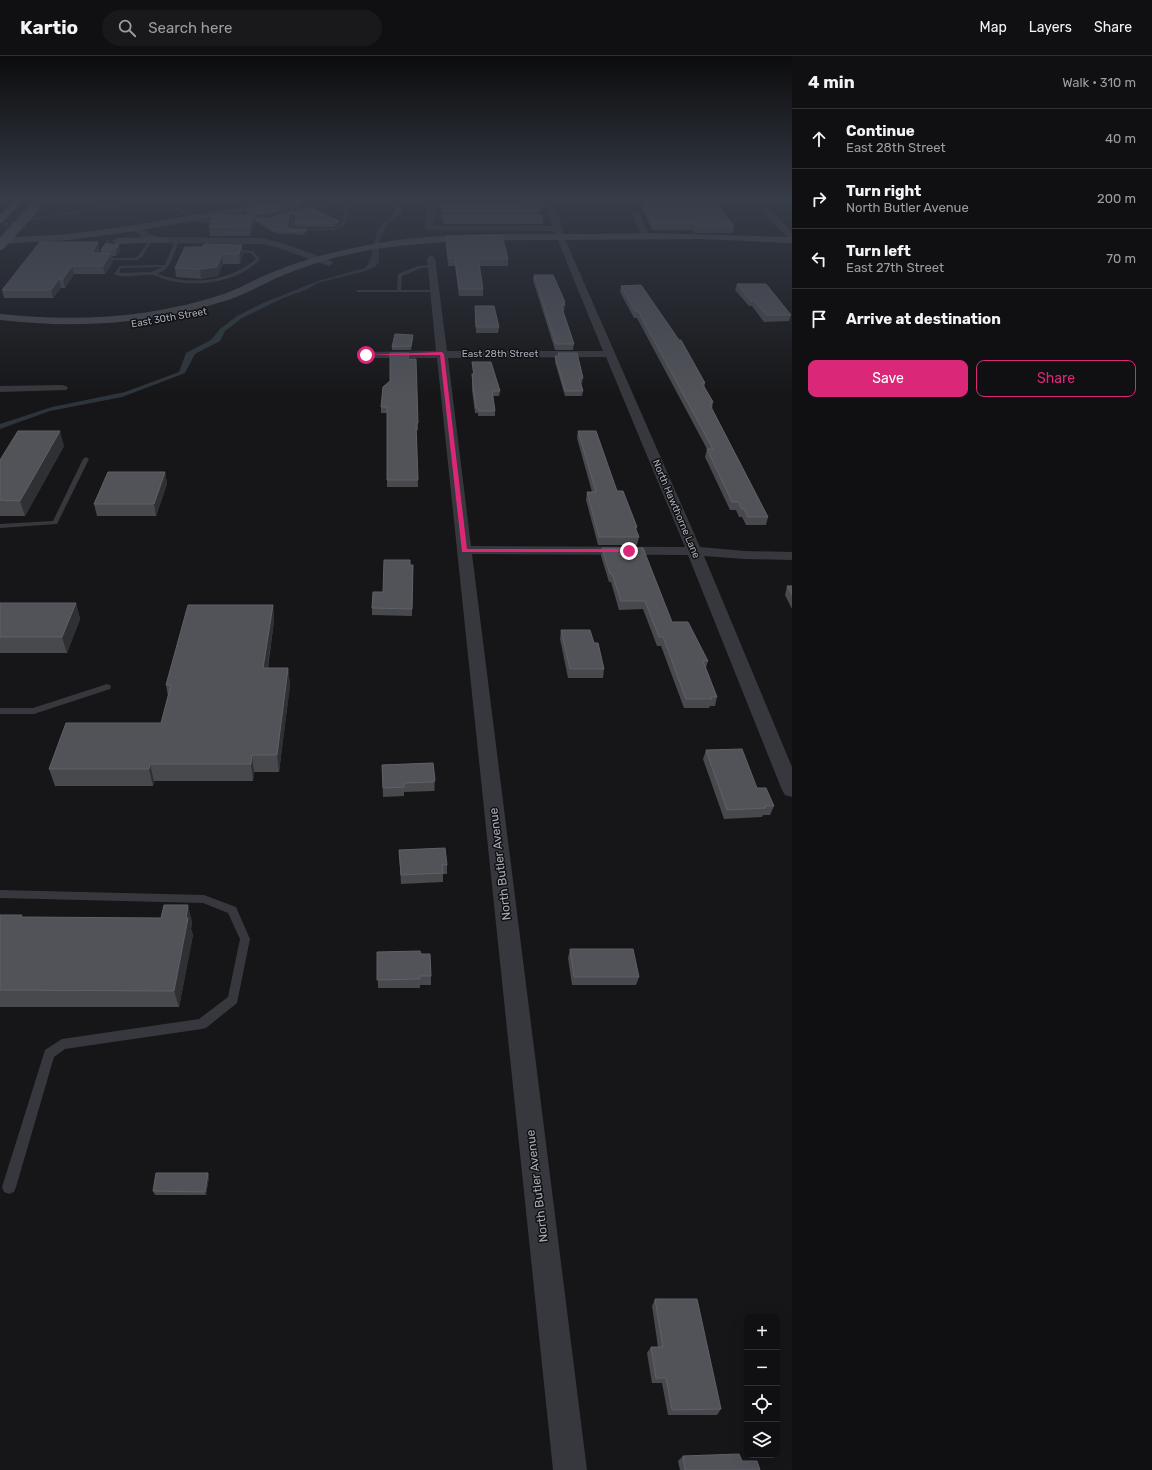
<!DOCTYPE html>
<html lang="en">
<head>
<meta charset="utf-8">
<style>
	body { margin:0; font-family:Rubik,sans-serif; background:#19191b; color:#f1f3f6 }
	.controls { position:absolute; right:12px; bottom:12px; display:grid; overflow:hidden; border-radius:8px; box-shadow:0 4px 16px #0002 }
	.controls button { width:36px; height:36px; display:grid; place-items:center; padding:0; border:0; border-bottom:1px solid #303032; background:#101012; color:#f1f3f6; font:20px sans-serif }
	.stop { position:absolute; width:12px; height:12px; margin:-9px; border:3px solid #db2777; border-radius:50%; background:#fff }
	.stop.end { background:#db2777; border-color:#fff; box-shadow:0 1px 4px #0008 }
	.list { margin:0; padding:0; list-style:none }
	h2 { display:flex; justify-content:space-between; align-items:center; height:52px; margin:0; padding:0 16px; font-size:17px }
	h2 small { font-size:13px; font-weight:400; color:#9c9d9f }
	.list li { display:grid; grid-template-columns:26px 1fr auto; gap:12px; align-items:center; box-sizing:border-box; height:60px; padding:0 16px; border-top:1px solid #303032 }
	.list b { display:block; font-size:15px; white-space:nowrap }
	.list p { margin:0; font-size:13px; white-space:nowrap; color:#9c9d9f }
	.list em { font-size:13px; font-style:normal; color:#9c9d9f }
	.actions { display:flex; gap:8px; padding:12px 16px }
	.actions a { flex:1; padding:9px 0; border:1px solid #db2777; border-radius:8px; text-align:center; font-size:14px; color:#db2777 }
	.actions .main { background:#db2777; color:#fff }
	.icon { flex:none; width:22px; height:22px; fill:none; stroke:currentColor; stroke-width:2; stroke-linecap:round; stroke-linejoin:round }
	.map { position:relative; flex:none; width:792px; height:1414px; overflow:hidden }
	header { display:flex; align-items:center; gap:24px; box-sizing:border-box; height:56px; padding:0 20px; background:#101012; border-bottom:1px solid #303032 }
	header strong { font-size:19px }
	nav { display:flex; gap:22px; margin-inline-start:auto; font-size:14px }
	.search { width:280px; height:36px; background:#19191b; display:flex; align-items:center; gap:10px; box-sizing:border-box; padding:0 14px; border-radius:22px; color:#9c9d9f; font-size:15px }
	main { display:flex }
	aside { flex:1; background:#101012 }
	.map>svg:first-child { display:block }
	.water { fill:#2c353c }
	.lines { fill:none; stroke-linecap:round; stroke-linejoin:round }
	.lane { fill:#37383d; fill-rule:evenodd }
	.street { fill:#37383d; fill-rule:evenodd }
	.secondary { fill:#45474d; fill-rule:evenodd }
	.primary { fill:#53555c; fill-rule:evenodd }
	.rail-casing { stroke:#4a4c52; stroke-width:2 }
	.rail { stroke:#111113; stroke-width:1.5; stroke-dasharray:4; stroke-linecap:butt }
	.primary-bridge { stroke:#53555c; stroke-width:10 }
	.wall { fill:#47494d }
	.shaded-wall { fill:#2f3033 }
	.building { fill:#525359; stroke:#5f6168 }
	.route { fill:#db2777 }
	.labels { text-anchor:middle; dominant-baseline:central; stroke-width:3; stroke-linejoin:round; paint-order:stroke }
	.far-street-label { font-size:10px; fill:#a8adb8; stroke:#111113 }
	.street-label { font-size:12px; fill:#a8adb8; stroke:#111113 }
</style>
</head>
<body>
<header>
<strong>Kartio</strong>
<div class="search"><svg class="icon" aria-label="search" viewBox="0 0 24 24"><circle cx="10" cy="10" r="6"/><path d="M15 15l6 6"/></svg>Search here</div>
<nav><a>Map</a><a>Layers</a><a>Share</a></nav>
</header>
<main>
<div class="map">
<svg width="792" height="1414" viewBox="0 0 792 1414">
	<rect width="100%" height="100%" fill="#161618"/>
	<path class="water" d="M 393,143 L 400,143 L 396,144 L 396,147 L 402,153 L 402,157 L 389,167 L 379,185 L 379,206 L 375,211 L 362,216 L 317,227 L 306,234 L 283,242 L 242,262 L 225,275 L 220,285 L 195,298 L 185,317 L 122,341 L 50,355 L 0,373 L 0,368 L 52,351 L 125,336 L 179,316 L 186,297 L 211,284 L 220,273 L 237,260 L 263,247 L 318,225 L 365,212 C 374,203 372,187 378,174 C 382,165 393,161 396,153 L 390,144 Z"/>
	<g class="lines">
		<path class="lane" d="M 178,143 L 182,143 L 178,146 L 177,150 L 188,158 L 198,163 L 225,165 C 208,172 185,162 173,150 L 174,145 Z
			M 255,143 L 261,143 L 257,146 L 261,151 L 259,151 L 254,147 Z
			M 271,143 L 276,143 L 284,146 L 282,147 Z
			M 353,143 L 360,143 L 345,146 L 349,149 L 348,160 L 343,171 L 335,174 L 291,175 L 289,174 L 291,162 L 293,161 L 295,162 L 293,173 L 334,172 L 340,169 L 344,160 L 345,149 L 341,147 L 300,155 L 298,154 Z
			M 758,143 L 762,143 L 766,147 L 764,150 L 768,156 L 766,156 L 761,151 L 763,148 Z
			M 429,159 L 456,159 L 458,160 L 428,161 Z
			M 531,159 L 553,159 L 555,160 L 530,161 Z
			M 177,183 L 179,184 C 174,197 172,213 157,218 C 190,230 229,226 256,203 L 251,197 L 230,195 L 231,193 L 253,195 L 260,203 C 239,226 200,231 171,225 C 165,224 159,220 153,219 C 141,217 125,224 114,218 L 120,210 L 165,209 L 175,184 ZM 163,211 L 151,216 L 119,217 L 121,212 Z
			M 107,184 L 110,185 L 99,202 L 135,202 L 139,199 L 149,184 L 152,185 L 142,201 L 137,204 L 95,204 Z
			M 432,209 L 434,211 L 421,212 L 402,220 L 401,234 L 435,234 L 437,236 L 358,236 L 356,235 L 358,234 L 397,234 L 398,218 L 418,210 Z
			M 86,401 L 89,403 L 57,468 L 0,472 L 0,468 L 53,465 L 83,403 Z
			M 107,628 L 110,629 L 111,631 L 110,633 L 34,658 L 0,658 L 0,652 L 33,652 Z
			M 0,834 L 204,839 L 236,851 L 250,883 L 237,947 L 206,972 L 202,973 L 65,993 L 54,1001 L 16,1131 L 14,1136 L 9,1138 L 4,1136 L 2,1131 L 45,994 L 62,983 L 199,963 L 228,941 L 240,883 L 228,857 L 203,847 L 0,842 Z"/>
		<path class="street" d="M 537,144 C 560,149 558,160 564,181 L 700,491 L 745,495 L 792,496 L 792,504 L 745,503 L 704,500 L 792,711 L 792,741 L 785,739 L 782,734 L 688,499 L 472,498 L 587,1414 L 553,1414 L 437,302 L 366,302 L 361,299 L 366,296 L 436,295 L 427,202 L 431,199 L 435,202 L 447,295 L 603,295 L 554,175 L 428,174 L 424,172 L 428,151 L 435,146 ZM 537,148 C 549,151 549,160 553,170 L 433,170 L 436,152 L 439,150 ZM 606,301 L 685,491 L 471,490 L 448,302 Z
			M 764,153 L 770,153 L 792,176 L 792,184 L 789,183 L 764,157 Z
			M 633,155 L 639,155 L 640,157 L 650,181 L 649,183 L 646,184 L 642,181 L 632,157 Z
			M 133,170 L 139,170 L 149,178 L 160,181 L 262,182 L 282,187 L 332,205 L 333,207 L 329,210 L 326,209 L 276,191 L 262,188 L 159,187 L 143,182 L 133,174 L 132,172 Z
			M 62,329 L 66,330 L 68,332 L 66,334 L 0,336 L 0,330 Z"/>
		<path class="secondary" d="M 287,143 L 305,143 L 301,146 L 136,175 L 69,184 L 0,188 L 0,182 L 69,178 L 136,169 Z
			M 653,177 L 792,181 L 792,187 C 761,186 730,184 699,183 C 651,183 602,184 554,184 C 495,184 435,184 376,193 C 343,198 310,208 279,221 C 263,228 248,237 231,243 C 156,268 79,273 0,264 L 0,258 C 76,266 152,262 224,238 C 241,232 257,222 273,216 C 302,204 332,196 363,190 C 415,179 469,178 522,178 C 566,178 609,178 653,177 Z
			M 164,181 L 169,184 L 167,186 L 117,188 L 112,185 L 117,182 Z"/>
		<path class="primary" d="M 16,143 L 25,143 L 3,166 L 0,167 L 0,159 Z
			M 37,143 L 46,143 L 38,153 L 32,153 L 30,151 Z"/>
		<g class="rail-casing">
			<path id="rail" d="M 0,169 L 155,143"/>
		</g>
		<use href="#rail" class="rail"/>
		<path class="primary-bridge" d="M 0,189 L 35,151"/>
	</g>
	<path class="wall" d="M 439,143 L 521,143 L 440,144 Z
		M 640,143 L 713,143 L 734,170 L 733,177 L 695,177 L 692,174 L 652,174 L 642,153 L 643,147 Z
		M 302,148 L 302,151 L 268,160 L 254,161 L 255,167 L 250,180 L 210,180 L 209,171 L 247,159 L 246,154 Z
		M 441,149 L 540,155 L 539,158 L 442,158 Z
		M 310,151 L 339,168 L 334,171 L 295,171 L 296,161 L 294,160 L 290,161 L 288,172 L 291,173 L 307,173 L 308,176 L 304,179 L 275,177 L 255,165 L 255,162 L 268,162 Z
		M 443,159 L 543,166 L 543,168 L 444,168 Z
		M 446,180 L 508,203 L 508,210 L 480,210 L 483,233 L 483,240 L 459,240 L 455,210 L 448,210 L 446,188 Z
		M 98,186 L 99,194 L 98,197 L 101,197 L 101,194 L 120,194 L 116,200 L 112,200 L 113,206 L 105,218 L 74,218 L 65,232 L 61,232 L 53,242 L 4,242 L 2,234 Z
		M 203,191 L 243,198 L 240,208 L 223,208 L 218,220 L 201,223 L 176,221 L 175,212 Z
		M 534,219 L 565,246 L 564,255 L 562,255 L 574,288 L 573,294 L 555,294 L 533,224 Z
		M 737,228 L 791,259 L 789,265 L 764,266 L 752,250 L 749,250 L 735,234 Z
		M 621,230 L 705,327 L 704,332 L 713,346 L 712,353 L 768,461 L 766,469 L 746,469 L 742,461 L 739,461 L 736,454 L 730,454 L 705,401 L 707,393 L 637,262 L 634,262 L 620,236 Z
		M 475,250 L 499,271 L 498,277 L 476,277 Z
		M 413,282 L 411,294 L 392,294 L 392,291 Z
		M 558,297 L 583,322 L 582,327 L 581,327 L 583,335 L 582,340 L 565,340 L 555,306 L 555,300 L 558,300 Z
		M 409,303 L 418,367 L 418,374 L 416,374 L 418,431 L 387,431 L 387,357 L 381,357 L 381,351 L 390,325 Z
		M 472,306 L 500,335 L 499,340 L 493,340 L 495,355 L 495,360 L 478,360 L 478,357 L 475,357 L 472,334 L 472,318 L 473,318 Z
		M 578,375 L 617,435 L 637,471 L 636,474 L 639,481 L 637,489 L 598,489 L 586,444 L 587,436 L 592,436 L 577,382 Z
		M 64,390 L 25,460 L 0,460 L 0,404 Z
		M 165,416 L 167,428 L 156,460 L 97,460 L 94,448 Z
		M 602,492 L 708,605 L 706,612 L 717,641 L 715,650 L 710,650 L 709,652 L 684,652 L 661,590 L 657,590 L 643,553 L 619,554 L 611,526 L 609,526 L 601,500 Z
		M 413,509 L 412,560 L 372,559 L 372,552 L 383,536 Z
		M 787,530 L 792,530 L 792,553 L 785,539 Z
		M 0,547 L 76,547 L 80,563 L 67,597 L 0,597 Z
		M 273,549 L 274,565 L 268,612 L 288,612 L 290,629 L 279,716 L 254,716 L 253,725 L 154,725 L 153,730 L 55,730 L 49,713 L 161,667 L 168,640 L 166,629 Z
		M 561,574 L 594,587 L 604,613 L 603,622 L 568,622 L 560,583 Z
		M 706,694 L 757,732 L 774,750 L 770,759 L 763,759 L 762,761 L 724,763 L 703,703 Z
		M 433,707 L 435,733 L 434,735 L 404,736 L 404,740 L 383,741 L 382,709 Z
		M 399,794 L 447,809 L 447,818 L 443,818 L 443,826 L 401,828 Z
		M 0,859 L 23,861 L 192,865 L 191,873 L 193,879 L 179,951 L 0,951 Z
		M 570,893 L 639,921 L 636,929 L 572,929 L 568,902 Z
		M 377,896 L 421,898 L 431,920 L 431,929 L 420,929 L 420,932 L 378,932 Z
		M 208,1117 L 209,1121 L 206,1139 L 155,1139 L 153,1135 Z
		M 655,1243 L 721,1353 L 717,1359 L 668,1359 L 662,1327 L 652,1327 L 647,1297 L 651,1291 L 658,1291 L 652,1250 Z
		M 683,1400 L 742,1405 L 760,1414 L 680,1414 L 678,1405 Z"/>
	<path class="shaded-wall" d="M 302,148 L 302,151 L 268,160 L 254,161 L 255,167 L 250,180 L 249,172 L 249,159 Z
		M 293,157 L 294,160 L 290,161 L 288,175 L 287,172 L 290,158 Z
		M 339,165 L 339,168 L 334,171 L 334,168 Z
		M 307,173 L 308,176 L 304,179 L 304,176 Z
		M 98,186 L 99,194 L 94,205 L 92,197 Z
		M 119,188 L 120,194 L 116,200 L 115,194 Z
		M 242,189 L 243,198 L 240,208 L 239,198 Z
		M 111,197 L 113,206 L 105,218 L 103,210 Z
		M 222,198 L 223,208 L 218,220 L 201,223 L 200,213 Z
		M 72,210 L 74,218 L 65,232 L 63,223 Z
		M 59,223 L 61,232 L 53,242 L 51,234 Z
		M 60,375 L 64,390 L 25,460 L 20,445 Z
		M 165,416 L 167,428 L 156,460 L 154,448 Z
		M 76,547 L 80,563 L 67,597 L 62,581 Z
		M 273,549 L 274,565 L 265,629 L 263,612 Z
		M 288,612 L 290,629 L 279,716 L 277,699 Z
		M 252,699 L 254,716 L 253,725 L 251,708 Z
		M 150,708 L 154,725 L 153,730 L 149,713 Z
		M 435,724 L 435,733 L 434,735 L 434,726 Z
		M 188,849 L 192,865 L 191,873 L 193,879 L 179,951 L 174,935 Z
		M 208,1117 L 209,1121 L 206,1139 L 205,1136 Z"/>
	<path class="building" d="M 645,143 L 713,143 L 734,170 L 696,170 L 693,167 L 653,167 L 643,147 L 648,147 Z
		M 297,145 L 302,148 L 267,157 L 249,159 L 247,157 L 250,157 L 246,154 Z
		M 537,147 L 540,155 L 442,155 L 441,149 Z
		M 310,151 L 339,165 L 334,168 L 295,168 L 296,158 L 293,157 L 290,158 L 287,172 L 291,173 L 307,173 L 304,176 L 274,174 L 255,162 L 268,162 Z
		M 213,159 L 254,159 L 249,172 L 209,171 Z
		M 443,159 L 541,159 L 543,166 L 444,166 Z
		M 502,179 L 508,203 L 478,203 L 483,233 L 459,233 L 455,202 L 448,202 L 446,180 Z
		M 40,186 L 98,186 L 92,197 L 111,197 L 103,210 L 72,210 L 63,223 L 59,223 L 51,234 L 2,234 Z
		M 105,188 L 119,188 L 115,194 L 101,194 Z
		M 204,188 L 242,189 L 239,198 L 222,198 L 217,211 L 200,213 L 175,212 L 185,191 L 203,191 Z
		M 534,219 L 553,219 L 565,246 L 563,246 L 565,249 L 561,249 L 574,288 L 556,288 Z
		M 737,228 L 766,228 L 791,259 L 766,259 L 754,244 L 751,245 Z
		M 641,229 L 679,284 L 681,284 L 705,327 L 702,327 L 713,346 L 711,346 L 712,348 L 710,349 L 768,461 L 748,461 L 744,453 L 742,453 L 738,446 L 732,446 L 707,393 L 713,393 L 638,255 L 635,255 L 621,230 Z
		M 475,250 L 494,250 L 499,271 L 476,271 Z
		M 395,278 L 413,279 L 411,290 L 392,291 Z
		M 390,297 L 409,297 L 408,303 L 416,303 L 418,367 L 416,367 L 418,424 L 387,424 L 387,351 L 381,351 L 383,331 L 390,325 Z
		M 558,297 L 577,297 L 583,322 L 579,322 L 583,335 L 565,335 L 555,300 L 559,300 Z
		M 472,306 L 491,306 L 500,335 L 492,335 L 495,355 L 479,355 L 478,352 L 476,352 L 473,329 L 472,318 L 474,318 Z
		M 18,375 L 60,375 L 20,445 L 0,444 L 0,404 Z
		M 578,375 L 596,375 L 617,435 L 623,435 L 637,471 L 635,471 L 639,481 L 599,481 L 587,436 L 596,436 Z
		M 108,416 L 165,416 L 154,448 L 94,448 Z
		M 602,492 L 643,492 L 672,566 L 688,566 L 708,605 L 703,605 L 717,641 L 711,641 L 712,643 L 686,643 L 663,581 L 659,581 L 645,545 L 621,545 L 612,518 L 610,518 Z
		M 384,504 L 410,504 L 410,509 L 413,509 L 412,553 L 372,552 L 373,536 L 383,536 Z
		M 787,530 L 792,530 L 792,539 Z
		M 0,547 L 76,547 L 62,581 L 0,581 Z
		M 188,549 L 273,549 L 263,612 L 288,612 L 277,699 L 252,699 L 251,708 L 150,708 L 149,713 L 49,713 L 66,667 L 161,667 L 171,629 L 166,629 Z
		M 561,574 L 590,574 L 594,587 L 598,587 L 604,613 L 570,613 Z
		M 742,693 L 757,732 L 766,732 L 774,750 L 765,750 L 766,752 L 727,754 L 706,694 Z
		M 433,707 L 435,724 L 434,726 L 404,727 L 404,731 L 383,732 L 382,709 Z
		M 445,792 L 447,809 L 442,809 L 443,817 L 401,819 L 399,794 Z
		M 164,849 L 188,849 L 186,862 L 188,862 L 174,935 L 0,934 L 0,859 L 22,859 L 21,861 L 161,862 Z
		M 570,893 L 633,893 L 639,921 L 574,921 Z
		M 420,895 L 421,898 L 430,898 L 431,920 L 420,920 L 420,923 L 377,924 L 377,896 Z
		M 156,1117 L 208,1117 L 205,1136 L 153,1135 Z
		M 655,1243 L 697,1243 L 721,1353 L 672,1354 L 666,1322 L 656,1322 L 651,1291 L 663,1291 Z
		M 739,1398 L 742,1405 L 757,1405 L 760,1414 L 685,1414 L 683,1400 Z"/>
	<linearGradient id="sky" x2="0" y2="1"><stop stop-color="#0c0c0d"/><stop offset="0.42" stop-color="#363c48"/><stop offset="1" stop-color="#363c48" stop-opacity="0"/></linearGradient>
	<rect width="792" height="341" fill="url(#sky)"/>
	<path class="route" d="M 442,296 L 444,298 L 467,493 L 629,493 L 631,494 L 631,496 L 462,496 L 440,299 L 364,299 Z"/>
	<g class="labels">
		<g class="far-street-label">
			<text transform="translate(169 262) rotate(-10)">East 30th Street</text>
			<text x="500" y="298">East 28th Street</text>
			<text transform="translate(676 453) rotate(67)">North Hawthorne Lane</text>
		</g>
		<g class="street-label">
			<text transform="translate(500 808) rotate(-97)">North Butler Avenue</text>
			<text transform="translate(537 1130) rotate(-97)">North Butler Avenue</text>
		</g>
	</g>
</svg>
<div class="controls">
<button>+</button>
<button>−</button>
<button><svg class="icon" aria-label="locate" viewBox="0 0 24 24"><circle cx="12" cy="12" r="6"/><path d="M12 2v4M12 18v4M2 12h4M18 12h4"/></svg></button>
<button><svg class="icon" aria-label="layers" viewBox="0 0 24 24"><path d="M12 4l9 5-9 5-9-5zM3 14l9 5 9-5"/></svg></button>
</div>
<div class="stop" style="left:366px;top:299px"></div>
<div class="stop end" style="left:629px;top:495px"></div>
</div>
<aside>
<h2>4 min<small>Walk · 310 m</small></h2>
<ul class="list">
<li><svg class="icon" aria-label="ahead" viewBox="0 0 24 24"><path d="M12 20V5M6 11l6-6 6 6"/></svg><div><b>Continue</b><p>East 28th Street</p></div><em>40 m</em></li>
<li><svg class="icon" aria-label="right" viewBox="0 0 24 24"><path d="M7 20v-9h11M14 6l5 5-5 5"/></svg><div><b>Turn right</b><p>North Butler Avenue</p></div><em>200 m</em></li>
<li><svg class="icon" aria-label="left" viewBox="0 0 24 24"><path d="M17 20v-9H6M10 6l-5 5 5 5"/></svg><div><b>Turn left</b><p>East 27th Street</p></div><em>70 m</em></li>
<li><svg class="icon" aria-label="arrive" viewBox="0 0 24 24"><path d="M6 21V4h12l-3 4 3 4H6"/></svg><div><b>Arrive at destination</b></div></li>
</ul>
<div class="actions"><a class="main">Save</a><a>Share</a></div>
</aside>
</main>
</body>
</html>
